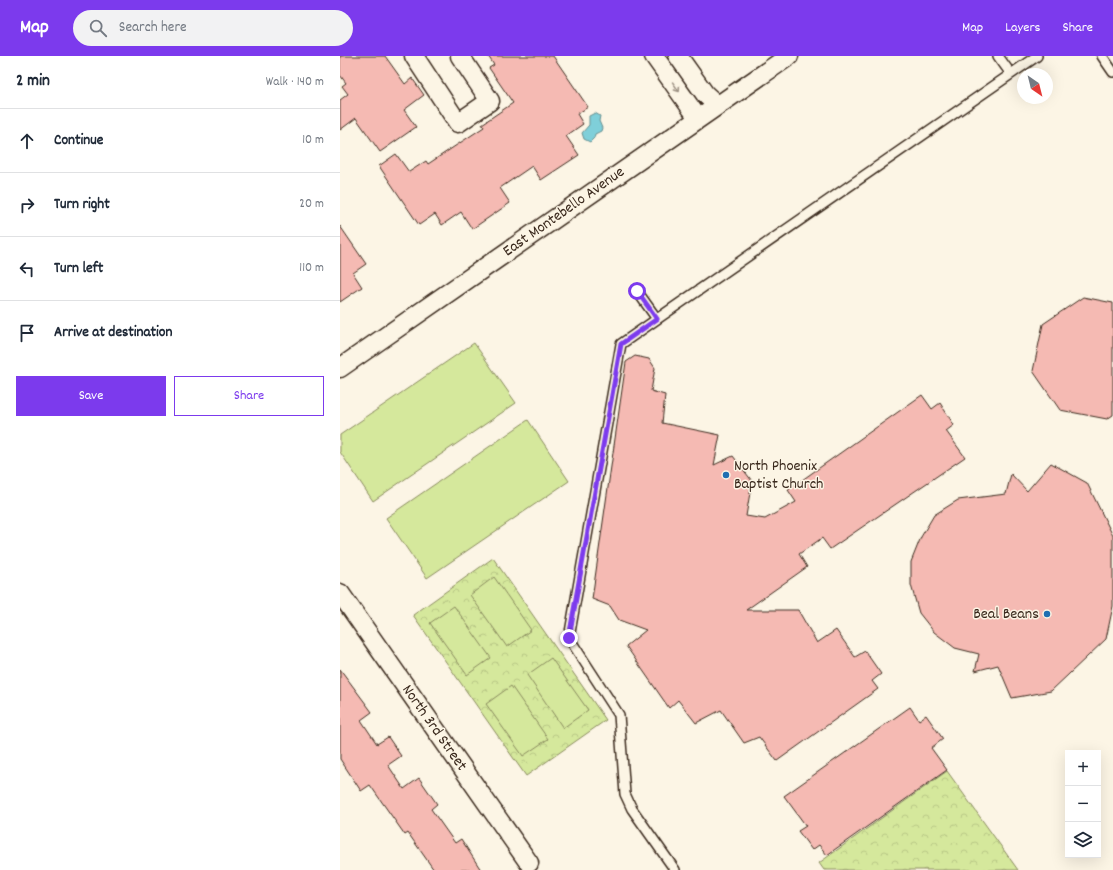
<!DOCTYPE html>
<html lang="en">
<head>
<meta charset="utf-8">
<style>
	body { margin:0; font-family:Dekko,sans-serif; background:#f2f2f3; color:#1f2937 }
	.controls { position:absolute; right:12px; bottom:12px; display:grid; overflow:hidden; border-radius:0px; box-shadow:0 4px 16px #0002 }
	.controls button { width:36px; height:36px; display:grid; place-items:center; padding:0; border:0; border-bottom:1px solid #e0e1e3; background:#fff; color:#1f2937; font:20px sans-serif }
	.compass { position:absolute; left:677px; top:12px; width:36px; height:36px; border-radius:50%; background:#fff; box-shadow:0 4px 16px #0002; rotate:145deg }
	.stop { position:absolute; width:12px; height:12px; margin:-9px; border:3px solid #7c3aed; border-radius:50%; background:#fff }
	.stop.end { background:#7c3aed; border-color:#fff; box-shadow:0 1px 4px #0008 }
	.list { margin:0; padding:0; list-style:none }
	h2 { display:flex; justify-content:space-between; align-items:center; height:52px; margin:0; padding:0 16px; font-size:17px }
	h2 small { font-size:13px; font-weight:400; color:#747a83 }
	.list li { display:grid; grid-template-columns:26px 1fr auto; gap:12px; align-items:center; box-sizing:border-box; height:64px; padding:0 16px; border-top:1px solid #e0e1e3 }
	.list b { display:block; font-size:15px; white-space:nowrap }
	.list em { font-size:13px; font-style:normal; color:#747a83 }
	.actions { display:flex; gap:8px; padding:12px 16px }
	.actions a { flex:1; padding:9px 0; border:1px solid #7c3aed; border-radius:0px; text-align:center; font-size:14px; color:#7c3aed }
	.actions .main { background:#7c3aed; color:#fff }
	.icon { flex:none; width:22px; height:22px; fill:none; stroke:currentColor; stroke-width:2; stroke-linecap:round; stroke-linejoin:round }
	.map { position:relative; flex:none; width:773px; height:814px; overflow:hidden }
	header { display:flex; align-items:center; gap:24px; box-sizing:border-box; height:56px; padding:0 20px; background:#7c3aed; color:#fff }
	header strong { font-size:19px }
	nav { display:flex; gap:22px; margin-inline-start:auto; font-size:14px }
	.search { width:280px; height:36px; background:#f2f2f3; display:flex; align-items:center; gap:10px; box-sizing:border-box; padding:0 14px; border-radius:22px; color:#747a83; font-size:15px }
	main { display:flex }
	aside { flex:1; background:#fff }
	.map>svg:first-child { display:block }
	.park { fill:url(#park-crowns); stroke:#88895d }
	.pitch { fill:#d5e89c; stroke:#88895d }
	.water { fill:#7fcfd9; stroke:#648d8e }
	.building { fill:#f5bab3; stroke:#3b2a1e }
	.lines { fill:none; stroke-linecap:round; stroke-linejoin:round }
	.service-casing { stroke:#3b2a1e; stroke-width:12 }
	.minor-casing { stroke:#3b2a1e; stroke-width:21 }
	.service { stroke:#fcf5e5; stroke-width:9 }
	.minor { stroke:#fcf5e5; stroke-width:18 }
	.oneway { stroke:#9c9082 }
	.route { stroke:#7c3aed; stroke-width:5 }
	.poi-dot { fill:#1f6fb2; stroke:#fcf5e5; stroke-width:1.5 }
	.labels { text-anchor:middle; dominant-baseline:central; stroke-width:3; stroke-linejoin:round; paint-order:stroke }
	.street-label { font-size:16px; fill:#3b2a1e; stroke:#fcf5e5 }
	.poi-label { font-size:16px; fill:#3b2a1e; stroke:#fcf5e5; text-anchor:start }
</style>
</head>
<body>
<header>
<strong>Map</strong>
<div class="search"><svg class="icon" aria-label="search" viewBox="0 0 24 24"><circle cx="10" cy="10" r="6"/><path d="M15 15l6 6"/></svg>Search here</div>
<nav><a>Map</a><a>Layers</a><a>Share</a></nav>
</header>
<main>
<aside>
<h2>2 min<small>Walk · 140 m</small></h2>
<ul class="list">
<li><svg class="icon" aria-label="ahead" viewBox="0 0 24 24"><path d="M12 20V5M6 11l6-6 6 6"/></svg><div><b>Continue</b></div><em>10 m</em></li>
<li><svg class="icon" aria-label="right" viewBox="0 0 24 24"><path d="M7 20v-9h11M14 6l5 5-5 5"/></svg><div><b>Turn right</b></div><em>20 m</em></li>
<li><svg class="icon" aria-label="left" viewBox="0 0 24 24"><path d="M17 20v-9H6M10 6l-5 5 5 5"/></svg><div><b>Turn left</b></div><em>110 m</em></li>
<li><svg class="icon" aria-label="arrive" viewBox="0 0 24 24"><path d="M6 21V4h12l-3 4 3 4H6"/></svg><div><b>Arrive at destination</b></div></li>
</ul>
<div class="actions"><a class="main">Save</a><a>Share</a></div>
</aside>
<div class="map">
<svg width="773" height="814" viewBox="0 0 773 814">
	<defs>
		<pattern id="park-crowns" width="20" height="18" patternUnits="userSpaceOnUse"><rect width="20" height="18" fill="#d5e89c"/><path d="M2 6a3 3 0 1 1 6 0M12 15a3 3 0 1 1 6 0" fill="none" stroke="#b8c786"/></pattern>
	</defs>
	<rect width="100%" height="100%" fill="#fcf5e5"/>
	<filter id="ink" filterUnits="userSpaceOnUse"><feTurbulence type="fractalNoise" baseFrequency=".025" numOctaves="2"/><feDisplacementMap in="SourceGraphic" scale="8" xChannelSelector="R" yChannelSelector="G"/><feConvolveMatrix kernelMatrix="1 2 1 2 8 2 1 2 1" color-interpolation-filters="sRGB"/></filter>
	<g filter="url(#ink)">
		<path class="park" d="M 153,502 L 266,664 L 186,720 L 73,559 Z
			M 607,715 L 678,814 L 484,814 L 479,807 Z"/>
		<path class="pitch" d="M 134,287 L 176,347 L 33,445 L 0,396 L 0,379 Z
			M 188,364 L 229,425 L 87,522 L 46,462 Z
			M 154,521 L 191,574 L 167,591 L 130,539 Z
			M 114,550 L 151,602 L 127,619 L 90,567 Z
			M 211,602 L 248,654 L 223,672 L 187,619 Z
			M 171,630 L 208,683 L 183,700 L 146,648 Z"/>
		<path class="water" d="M 255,57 L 260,60 L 259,65 L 262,72 L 261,75 L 255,78 L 254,82 L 250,86 L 244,83 L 242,77 L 249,69 L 249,60 Z"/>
		<path class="building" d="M 0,0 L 45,0 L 65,28 L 72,22 L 84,39 L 64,54 L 76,71 L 40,96 L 16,62 L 0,74 L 0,44 L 8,38 L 2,30 L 6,27 L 0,19 Z
			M 148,0 L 213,0 L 248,51 L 237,58 L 243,68 L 226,80 L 239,99 L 201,124 L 192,110 L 160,132 L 170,147 L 132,173 L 121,156 L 102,169 L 95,158 L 79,169 L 39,110 L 56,98 L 69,116 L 86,105 L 88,108 L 144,71 L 142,68 L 173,47 L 149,12 L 154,9 Z
			M 0,170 L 26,208 L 13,217 L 22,231 L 0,246 Z
			M 743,241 L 773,247 L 773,359 L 767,363 L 720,354 L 693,315 L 703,268 Z
			M 295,300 L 309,303 L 315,312 L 311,335 L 325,339 L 322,367 L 380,379 L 374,409 L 393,400 L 412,425 L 406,460 L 425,463 L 456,446 L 448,434 L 582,339 L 592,353 L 600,347 L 614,369 L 606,375 L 625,401 L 490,493 L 482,482 L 459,498 L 467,511 L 406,554 L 458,554 L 477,587 L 496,574 L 515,601 L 525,595 L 541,618 L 532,625 L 538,633 L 437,705 L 419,681 L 404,687 L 381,654 L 356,667 L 338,644 L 329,652 L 286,590 L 306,574 L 279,564 L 270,550 L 252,543 L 286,306 Z
			M 711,407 L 747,427 L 773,480 L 773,550 L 766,583 L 711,635 L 672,642 L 658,609 L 635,615 L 639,598 L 615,592 L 594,576 L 579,557 L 571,529 L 571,506 L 581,481 L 594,459 L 618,444 L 666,438 L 671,418 L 687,435 Z
			M 0,613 L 32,656 L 21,664 L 37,688 L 48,681 L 61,700 L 48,709 L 64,733 L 79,722 L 97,748 L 91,753 L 115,787 L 121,783 L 141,814 L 94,814 L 68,777 L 65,779 L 30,729 L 21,735 L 0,703 Z
			M 570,651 L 579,664 L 586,659 L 603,683 L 591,692 L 607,714 L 487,799 L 479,789 L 472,794 L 458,775 L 466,770 L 444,740 Z"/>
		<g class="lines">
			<g class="service-casing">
				<path id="service" d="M 658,0 L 671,18
					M 762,0 L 773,16
					M 297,235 L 317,263
					M 335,814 L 292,753 L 285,738 L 279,659 L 229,582 L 281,288 L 697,0"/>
			</g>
			<g class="minor-casing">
				<path id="minor" d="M 74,0 L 118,67 L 150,45 L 120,0
					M 314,0 L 358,62
					M 338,0 L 365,38 L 377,49
					M 0,312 L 449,0
					M 0,537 L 189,807"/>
			</g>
			<use href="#service" class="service"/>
			<use href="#minor" class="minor"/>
		</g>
		<defs><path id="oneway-shaft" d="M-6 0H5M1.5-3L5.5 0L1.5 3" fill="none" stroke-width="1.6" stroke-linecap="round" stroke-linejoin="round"/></defs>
		<use class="oneway" href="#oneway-shaft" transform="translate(336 31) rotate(55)"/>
	</g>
	<g class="lines" filter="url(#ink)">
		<path class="route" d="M 229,582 L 281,288 L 317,263 L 297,235"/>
	</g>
	<g class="poi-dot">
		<circle cx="386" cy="419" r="4"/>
		<circle cx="707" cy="558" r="4"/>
	</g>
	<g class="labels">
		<g class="street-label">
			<text transform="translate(224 156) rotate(-35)">East Montebello Avenue</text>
			<text transform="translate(94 672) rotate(55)">North 3rd Street</text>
		</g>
		<g class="poi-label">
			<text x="394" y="410">North Phoenix<tspan x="394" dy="18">Baptist Church</tspan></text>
			<text x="699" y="558" text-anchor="end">Beal Beans</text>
		</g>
	</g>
</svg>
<div class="controls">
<button>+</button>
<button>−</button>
<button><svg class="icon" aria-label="layers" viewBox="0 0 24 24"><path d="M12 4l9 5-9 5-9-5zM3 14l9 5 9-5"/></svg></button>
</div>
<svg class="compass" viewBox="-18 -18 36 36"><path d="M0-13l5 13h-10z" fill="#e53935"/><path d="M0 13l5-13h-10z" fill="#747a83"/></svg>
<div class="stop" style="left:297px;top:235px"></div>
<div class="stop end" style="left:229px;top:582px"></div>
</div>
</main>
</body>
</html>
